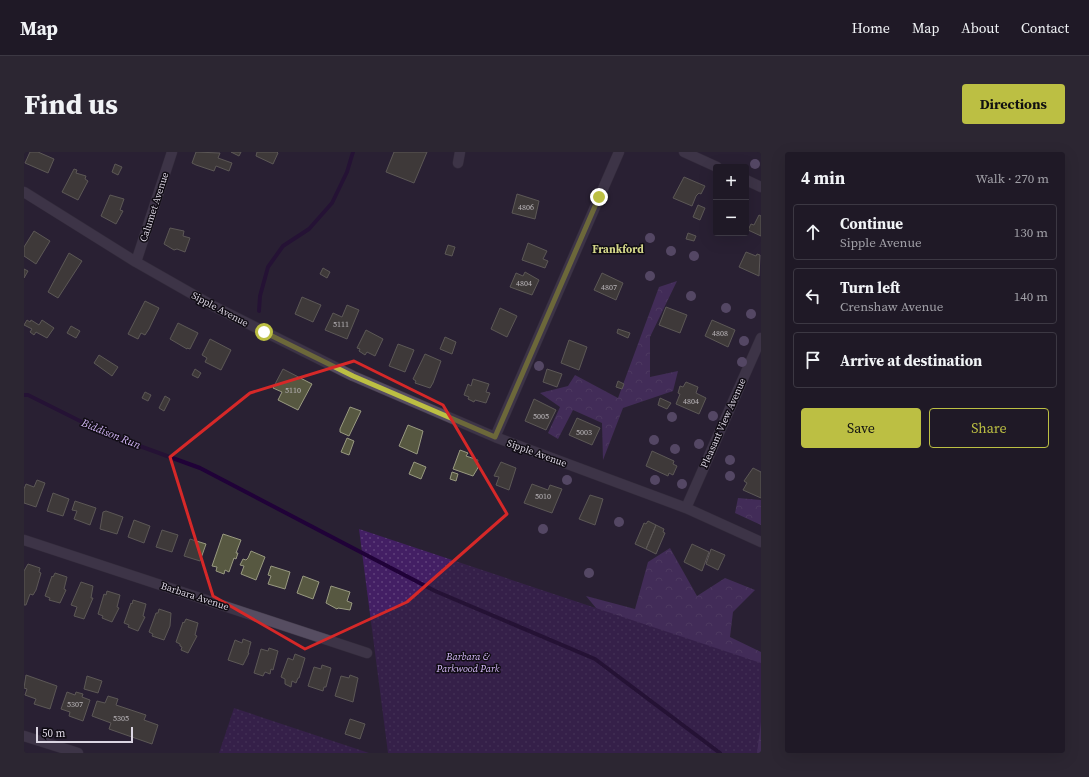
<!DOCTYPE html>
<html lang="en">
<head>
<meta charset="utf-8">
<style>
	body { margin:0; font-family:"Source Serif 4",serif; background:#2c2632; color:#f1f3f6 }
	.controls { position:absolute; right:12px; top:12px; display:grid; overflow:hidden; border-radius:4px; box-shadow:0 4px 16px #0002 }
	.controls button { width:36px; height:36px; display:grid; place-items:center; padding:0; border:0; border-bottom:1px solid #3c3843; background:#1f1926; color:#f1f3f6; font:20px sans-serif }
	.scale { position:absolute; left:12px; bottom:10px; width:97px; box-sizing:border-box; padding-left:4px; border:2px solid #dbd5e2; border-top:0; font-size:11px; line-height:14px; white-space:nowrap; color:#dbd5e2; -webkit-text-stroke:3px #100c14; paint-order:stroke }
	.stop { position:absolute; width:12px; height:12px; margin:-9px; border:3px solid #bcbf43; border-radius:50%; background:#fff }
	.stop.end { background:#bcbf43; border-color:#fff; box-shadow:0 1px 4px #0008 }
	.list { margin:0; padding:0; list-style:none }
	h2 { display:flex; justify-content:space-between; align-items:center; height:52px; margin:0; padding:0 16px; font-size:17px }
	h2 small { font-size:13px; font-weight:400; color:#a1a0a7 }
	.list li { display:grid; grid-template-columns:26px 1fr auto; gap:12px; align-items:center; box-sizing:border-box; height:56px; margin:0 8px 8px; padding:0 8px; border:1px solid #3c3843; border-radius:4px }
	.list b { display:block; font-size:15px; white-space:nowrap }
	.list p { margin:0; font-size:13px; white-space:nowrap; color:#a1a0a7 }
	.list em { font-size:13px; font-style:normal; color:#a1a0a7 }
	.actions { display:flex; gap:8px; padding:12px 16px }
	.actions a { flex:1; padding:9px 0; border:1px solid #bcbf43; border-radius:4px; text-align:center; font-size:14px; color:#bcbf43 }
	.actions .main { background:#bcbf43; color:#111 }
	.icon { flex:none; width:22px; height:22px; fill:none; stroke:currentColor; stroke-width:2; stroke-linecap:round; stroke-linejoin:round }
	.map { position:relative; flex:none; width:737px; height:601px; overflow:hidden; border-radius:4px }
	header { display:flex; align-items:center; gap:24px; box-sizing:border-box; height:56px; padding:0 20px; background:#1f1926; border-bottom:1px solid #3c3843 }
	header strong { font-size:19px }
	nav { display:flex; gap:22px; margin-inline-start:auto; font-size:14px }
	.intro { display:flex; align-items:center; justify-content:space-between; box-sizing:border-box; height:96px; padding:0 24px }
	h1 { margin:0; font-size:28px }
	.button { padding:10px 18px; border-radius:4px; background:#bcbf43; color:#111; font-size:14px; font-weight:700 }
	main { display:flex; gap:24px; padding:0 24px }
	aside { flex:1; background:#1f1926; border-radius:4px; box-shadow:0 4px 16px #0002 }
	.map>svg:first-child { display:block }
	.forest { fill:url(#forest-crowns) }
	.park { fill:url(#park-dots) }
	.lines { fill:none; stroke-linecap:round; stroke-linejoin:round }
	.stream { stroke:#200238; stroke-width:4 }
	.building { fill:#575841; stroke:#999a81 }
	.minor-casing { stroke:#423b4a; stroke-width:11 }
	.minor { stroke:#564d61; stroke-width:10 }
	.tree { fill:#8875a0 }
	.route { stroke:#bcbf43; stroke-width:5 }
	.marked { fill:none; stroke:#d62828; stroke-width:3; stroke-linejoin:round }
	.labels { text-anchor:middle; dominant-baseline:central; stroke-width:3; stroke-linejoin:round; paint-order:stroke }
	.number-label { font-size:8px; fill:#bab6ba }
	.street-label { font-size:10px; fill:#dbd5e2; stroke:#100c14 }
	.park-label { font-size:10px; font-style:italic; fill:#d6baf9; stroke:#100c14 }
	.neighbourhood-label { font-size:11px; font-weight:bold; fill:#d5d88a; stroke:#100c14 }
	.water-label { font-size:11px; font-style:italic; fill:#ceb2f1; stroke:#100c14 }
</style>
</head>
<body>
<header>
<strong>Map</strong>
<nav><a>Home</a><a>Map</a><a>About</a><a>Contact</a></nav>
</header>
<div class="intro"><h1>Find us</h1><a class="button">Directions</a></div>
<main>
<div class="map">
<svg width="737" height="601" viewBox="0 0 737 601">
	<defs>
		<pattern id="forest-crowns" width="20" height="18" patternUnits="userSpaceOnUse"><rect width="20" height="18" fill="#603b85"/><path d="M2 6a3 3 0 1 1 6 0M12 15a3 3 0 1 1 6 0" fill="none" stroke="#765696"/></pattern>
		<pattern id="park-dots" width="8" height="8" patternUnits="userSpaceOnUse"><rect width="8" height="8" fill="#431f64"/><path d="M2 2h.1M6 6h.1" fill="none" stroke="#5e3f7a" stroke-width="1.8" stroke-linecap="round"/></pattern>
	</defs>
	<rect width="100%" height="100%" fill="#292133"/>
	<path class="forest" d="M 653,129 L 626,185 L 626,225 L 654,219 L 649,239 L 599,256 L 579,308 L 578,271 L 549,258 L 534,287 L 524,281 L 536,255 L 516,241 L 544,234 L 551,223 L 594,246 L 635,135 Z
		M 714,346 L 737,348 L 737,373 L 711,361 Z
		M 646,396 L 673,444 L 701,426 L 731,438 L 709,460 L 706,485 L 737,500 L 737,601 L 693,601 L 562,444 L 611,457 L 624,410 Z"/>
	<path class="park" d="M 335,377 L 737,511 L 737,570 L 733,601 L 364,601 Z
		M 210,556 L 345,601 L 195,601 Z"/>
	<g class="lines">
		<path class="stream" d="M 235,159 L 236,144 L 244,115 L 259,94 L 285,77 L 308,51 L 323,20 L 329,0
			M 0,243 L 4,243 L 80,281 L 176,316 L 411,439 L 571,507 L 696,601"/>
	</g>
	<path class="building" d="M 6,0 L 14,0 L 30,7 L 24,21 L 1,11 Z
		M 172,0 L 196,1 L 194,6 L 208,11 L 205,19 L 192,14 L 190,19 L 172,13 L 168,11 Z
		M 207,0 L 217,0 L 215,4 Z
		M 233,0 L 253,0 L 254,1 L 249,12 L 232,4 Z
		M 370,0 L 403,0 L 390,31 L 362,20 Z
		M 91,12 L 98,15 L 94,23 L 88,20 Z
		M 50,17 L 53,18 L 52,21 L 62,24 L 61,27 L 64,29 L 54,48 L 38,40 Z
		M 660,25 L 681,34 L 677,42 L 675,41 L 672,44 L 668,54 L 649,46 Z
		M 493,42 L 515,49 L 511,67 L 488,61 Z
		M 86,43 L 100,47 L 96,58 L 99,59 L 92,72 L 77,64 Z
		M 674,53 L 681,56 L 676,68 L 669,65 Z
		M 735,63 L 737,64 L 737,84 L 724,78 L 727,72 L 730,73 Z
		M 146,76 L 160,79 L 159,84 L 166,86 L 161,100 L 153,97 L 150,98 L 140,92 Z
		M 10,79 L 26,89 L 12,112 L 0,104 L 0,95 Z
		M 664,81 L 672,84 L 670,89 L 662,87 Z
		M 504,91 L 523,99 L 519,107 L 524,109 L 521,116 L 498,108 Z
		M 424,93 L 431,95 L 428,104 L 421,102 Z
		M 722,100 L 732,104 L 733,102 L 736,103 L 735,124 L 715,115 Z
		M 45,101 L 58,109 L 34,146 L 24,140 Z
		M 299,116 L 306,120 L 303,126 L 296,122 Z
		M 0,117 L 4,119 L 0,126 Z
		M 501,120 L 515,128 L 508,143 L 486,135 L 492,121 L 499,124 Z
		M 578,121 L 599,131 L 592,148 L 570,138 Z
		M 278,145 L 297,153 L 289,170 L 271,162 Z
		M 121,149 L 135,156 L 125,177 L 121,183 L 117,181 L 114,187 L 104,182 Z
		M 323,153 L 335,158 L 323,187 L 301,178 L 309,161 L 318,165 Z
		M 642,155 L 663,163 L 656,181 L 635,173 Z
		M 476,156 L 493,164 L 483,185 L 467,177 Z
		M 3,168 L 6,170 L 7,168 L 15,173 L 18,168 L 30,176 L 23,186 L 12,180 L 10,183 L 6,180 L 8,177 L 0,173 Z
		M 688,168 L 711,178 L 704,195 L 681,184 Z
		M 154,171 L 174,181 L 166,197 L 163,196 L 163,197 L 146,187 Z
		M 47,174 L 56,179 L 52,186 L 43,181 Z
		M 594,177 L 606,181 L 604,186 L 593,181 Z
		M 342,178 L 359,187 L 351,204 L 343,200 L 341,203 L 335,199 L 336,197 L 333,196 Z
		M 421,185 L 432,190 L 428,202 L 416,197 Z
		M 186,187 L 207,198 L 197,218 L 181,210 L 183,206 L 178,203 Z
		M 545,188 L 563,195 L 555,218 L 537,211 Z
		M 374,192 L 390,198 L 381,220 L 365,214 Z
		M 401,202 L 417,209 L 409,231 L 406,236 L 391,231 L 392,229 L 389,227 Z
		M 75,203 L 94,215 L 88,224 L 70,211 Z
		M 171,217 L 177,221 L 174,226 L 168,223 Z
		M 259,217 L 288,232 L 274,258 L 254,248 L 258,240 L 249,236 Z
		M 523,217 L 538,222 L 533,235 L 519,230 Z
		M 449,227 L 465,232 L 462,240 L 466,241 L 462,251 L 451,248 L 450,250 L 444,247 L 445,245 L 440,243 L 444,232 L 447,234 Z
		M 594,229 L 600,232 L 598,237 L 592,235 Z
		M 662,230 L 674,235 L 672,241 L 682,246 L 675,262 L 652,252 L 656,242 L 654,241 L 656,234 L 659,235 Z
		M 121,240 L 127,243 L 124,249 L 118,246 Z
		M 141,244 L 146,247 L 140,259 L 135,256 Z
		M 636,246 L 647,251 L 643,257 L 634,253 Z
		M 510,247 L 532,258 L 522,278 L 501,269 Z
		M 326,255 L 337,259 L 325,284 L 316,280 L 316,277 Z
		M 553,266 L 576,276 L 568,293 L 545,283 Z
		M 384,273 L 399,279 L 393,302 L 375,294 Z
		M 323,286 L 330,289 L 325,303 L 317,300 Z
		M 436,298 L 444,301 L 442,304 L 454,308 L 453,313 L 455,314 L 449,324 L 429,317 Z
		M 628,299 L 650,309 L 649,312 L 653,314 L 649,323 L 645,321 L 644,324 L 622,314 Z
		M 390,310 L 402,315 L 397,327 L 385,322 Z
		M 477,310 L 492,316 L 485,338 L 472,333 L 475,325 L 470,324 Z
		M 729,316 L 737,320 L 737,346 L 719,338 L 723,331 L 720,329 Z
		M 428,320 L 434,322 L 432,329 L 426,327 Z
		M 13,328 L 21,331 L 12,355 L 0,351 L 0,337 L 2,332 L 10,335 Z
		M 508,332 L 524,338 L 526,333 L 538,337 L 528,361 L 500,351 Z
		M 29,341 L 45,347 L 39,364 L 23,359 Z
		M 566,343 L 579,347 L 571,373 L 555,367 Z
		M 51,349 L 72,356 L 66,373 L 50,367 L 53,359 L 48,358 Z
		M 82,359 L 99,365 L 93,382 L 76,377 L 79,360 Z
		M 110,368 L 126,374 L 120,391 L 104,385 Z
		M 624,369 L 632,373 L 622,397 L 611,392 L 620,371 L 622,372 Z
		M 632,373 L 640,377 L 639,380 L 641,381 L 632,402 L 622,397 Z
		M 138,378 L 154,383 L 148,400 L 132,395 Z
		M 199,382 L 217,388 L 212,401 L 214,401 L 212,407 L 210,406 L 205,420 L 201,418 L 200,422 L 192,419 L 193,415 L 188,414 Z
		M 166,387 L 182,392 L 176,409 L 160,404 Z
		M 668,392 L 685,400 L 678,419 L 660,410 Z
		M 687,397 L 701,403 L 694,418 L 682,412 Z
		M 227,399 L 241,405 L 232,428 L 217,422 L 220,414 L 216,413 L 219,407 L 222,408 L 224,406 Z
		M 4,412 L 16,416 L 15,420 L 17,421 L 12,438 L 9,443 L 6,442 L 2,453 L 0,453 L 0,419 Z
		M 247,414 L 266,420 L 261,437 L 244,432 L 247,424 L 244,423 Z
		M 31,421 L 43,425 L 40,437 L 42,438 L 36,451 L 25,448 L 26,446 L 21,444 L 28,424 L 29,425 Z
		M 279,424 L 295,430 L 289,447 L 273,441 Z
		M 57,430 L 69,434 L 67,446 L 69,446 L 60,467 L 50,464 L 53,455 L 47,453 Z
		M 307,434 L 326,440 L 323,449 L 328,451 L 326,458 L 314,456 L 313,457 L 302,451 Z
		M 83,439 L 96,443 L 93,455 L 95,456 L 88,470 L 78,466 L 79,464 L 74,462 L 80,442 L 82,443 Z
		M 109,448 L 122,452 L 119,464 L 121,465 L 114,479 L 104,475 L 105,473 L 100,471 L 107,451 L 108,452 Z
		M 135,457 L 147,461 L 146,474 L 140,488 L 128,484 L 129,482 L 125,480 L 132,461 L 134,461 Z
		M 162,467 L 174,471 L 171,483 L 173,484 L 164,501 L 157,498 L 158,495 L 156,494 L 156,492 L 152,490 L 159,470 L 160,471 Z
		M 219,487 L 227,490 L 224,501 L 225,501 L 219,513 L 204,508 L 211,488 L 218,491 Z
		M 245,496 L 254,499 L 249,518 L 247,517 L 246,522 L 241,520 L 239,524 L 230,521 L 237,497 L 244,499 Z
		M 271,502 L 281,506 L 275,526 L 274,526 L 272,531 L 268,529 L 267,535 L 261,532 L 261,527 L 257,525 L 264,506 L 269,508 Z
		M 298,513 L 307,516 L 302,535 L 300,535 L 299,539 L 284,534 L 290,515 L 297,517 Z
		M 2,523 L 33,534 L 26,557 L 10,552 L 12,547 L 1,543 L 3,537 L 0,536 Z
		M 326,523 L 334,526 L 329,550 L 311,544 L 317,524 L 325,526 Z
		M 63,524 L 78,529 L 74,541 L 60,537 Z
		M 43,540 L 51,543 L 52,540 L 59,542 L 58,545 L 66,548 L 59,569 L 45,564 L 46,560 L 37,557 Z
		M 84,544 L 94,547 L 92,553 L 122,563 L 120,568 L 134,573 L 128,592 L 85,577 L 87,571 L 68,564 L 73,549 L 81,551 Z
		M 326,567 L 341,572 L 336,587 L 321,582 Z"/>
	<g class="lines">
		<g class="minor-casing">
			<path id="minor" d="M 660,0 L 693,15
				M 434,11 L 436,0
				M 722,28 L 737,35
				M 0,40 L 112,110 L 191,155 L 329,224 L 471,285 L 662,356 L 737,390
				M 112,110 L 148,0
				M 471,285 L 595,0
				M 662,356 L 737,186
				M 0,388 L 343,501
				M 0,584 L 54,601"/>
		</g>
		<use href="#minor" class="minor"/>
	</g>
	<g class="tree">
		<circle cx="731" cy="12" r="5"/>
		<circle cx="626" cy="86" r="5"/>
		<circle cx="647" cy="99" r="5"/>
		<circle cx="670" cy="104" r="5"/>
		<circle cx="626" cy="124" r="5"/>
		<circle cx="667" cy="144" r="5"/>
		<circle cx="702" cy="156" r="5"/>
		<circle cx="727" cy="162" r="5"/>
		<circle cx="720" cy="189" r="5"/>
		<circle cx="718" cy="210" r="5"/>
		<circle cx="515" cy="214" r="5"/>
		<circle cx="689" cy="264" r="5"/>
		<circle cx="648" cy="265" r="5"/>
		<circle cx="630" cy="288" r="5"/>
		<circle cx="675" cy="292" r="5"/>
		<circle cx="651" cy="297" r="5"/>
		<circle cx="706" cy="308" r="5"/>
		<circle cx="706" cy="324" r="5"/>
		<circle cx="543" cy="328" r="5"/>
		<circle cx="631" cy="328" r="5"/>
		<circle cx="658" cy="332" r="5"/>
		<circle cx="595" cy="370" r="5"/>
		<circle cx="519" cy="377" r="5"/>
		<circle cx="565" cy="421" r="5"/>
	</g>
	<g class="lines">
		<path class="route" d="M 240,180 L 329,224 L 471,285 L 575,45"/>
	</g>
	<path d="M0 0H737V601H0ZM 330,209 L 419,253 L 483,362 L 383,450 L 281,497 L 189,444 L 146,305 L 226,241 Z" fill="#292133" fill-opacity=".55" fill-rule="evenodd"/>
	<path class="marked" d="M 330,209 L 419,253 L 483,362 L 383,450 L 281,497 L 189,444 L 146,305 L 226,241 Z"/>
	<g class="labels">
		<g class="number-label">
			<text x="502" y="55">4806</text>
			<text x="500" y="131">4804</text>
			<text x="585" y="135">4807</text>
			<text x="317" y="172">5111</text>
			<text x="696" y="181">4808</text>
			<text x="269" y="238">5110</text>
			<text x="667" y="249">4804</text>
			<text x="517" y="264">5005</text>
			<text x="560" y="280">5003</text>
			<text x="519" y="344">5010</text>
			<text x="51" y="552">5307</text>
			<text x="97" y="566">5305</text>
		</g>
		<g class="street-label">
			<text transform="translate(130 55) rotate(-72)">Calumet Avenue</text>
			<text transform="translate(196 157) rotate(28)">Sipple Avenue</text>
			<text transform="translate(699 271) rotate(-66)">Pleasant View Avenue</text>
			<text transform="translate(513 301) rotate(20)">Sipple Avenue</text>
			<text transform="translate(171 444) rotate(18)">Barbara Avenue</text>
		</g>
		<g class="park-label">
			<text x="444" y="504">Barbara &amp;<tspan x="444" dy="12">Parkwood Park</tspan></text>
		</g>
		<g class="neighbourhood-label">
			<text x="594" y="97">Frankford</text>
		</g>
		<g class="water-label">
			<text transform="translate(87 282) rotate(22)">Biddison Run</text>
		</g>
	</g>
</svg>
<div class="controls">
<button>+</button>
<button>−</button>
</div>
<div class="scale">50 m</div>
<div class="stop" style="left:240px;top:180px"></div>
<div class="stop end" style="left:575px;top:45px"></div>
</div>
<aside>
<h2>4 min<small>Walk · 270 m</small></h2>
<ul class="list">
<li><svg class="icon" aria-label="ahead" viewBox="0 0 24 24"><path d="M12 20V5M6 11l6-6 6 6"/></svg><div><b>Continue</b><p>Sipple Avenue</p></div><em>130 m</em></li>
<li><svg class="icon" aria-label="left" viewBox="0 0 24 24"><path d="M17 20v-9H6M10 6l-5 5 5 5"/></svg><div><b>Turn left</b><p>Crenshaw Avenue</p></div><em>140 m</em></li>
<li><svg class="icon" aria-label="arrive" viewBox="0 0 24 24"><path d="M6 21V4h12l-3 4 3 4H6"/></svg><div><b>Arrive at destination</b></div></li>
</ul>
<div class="actions"><a class="main">Save</a><a>Share</a></div>
</aside>
</main>
</body>
</html>
